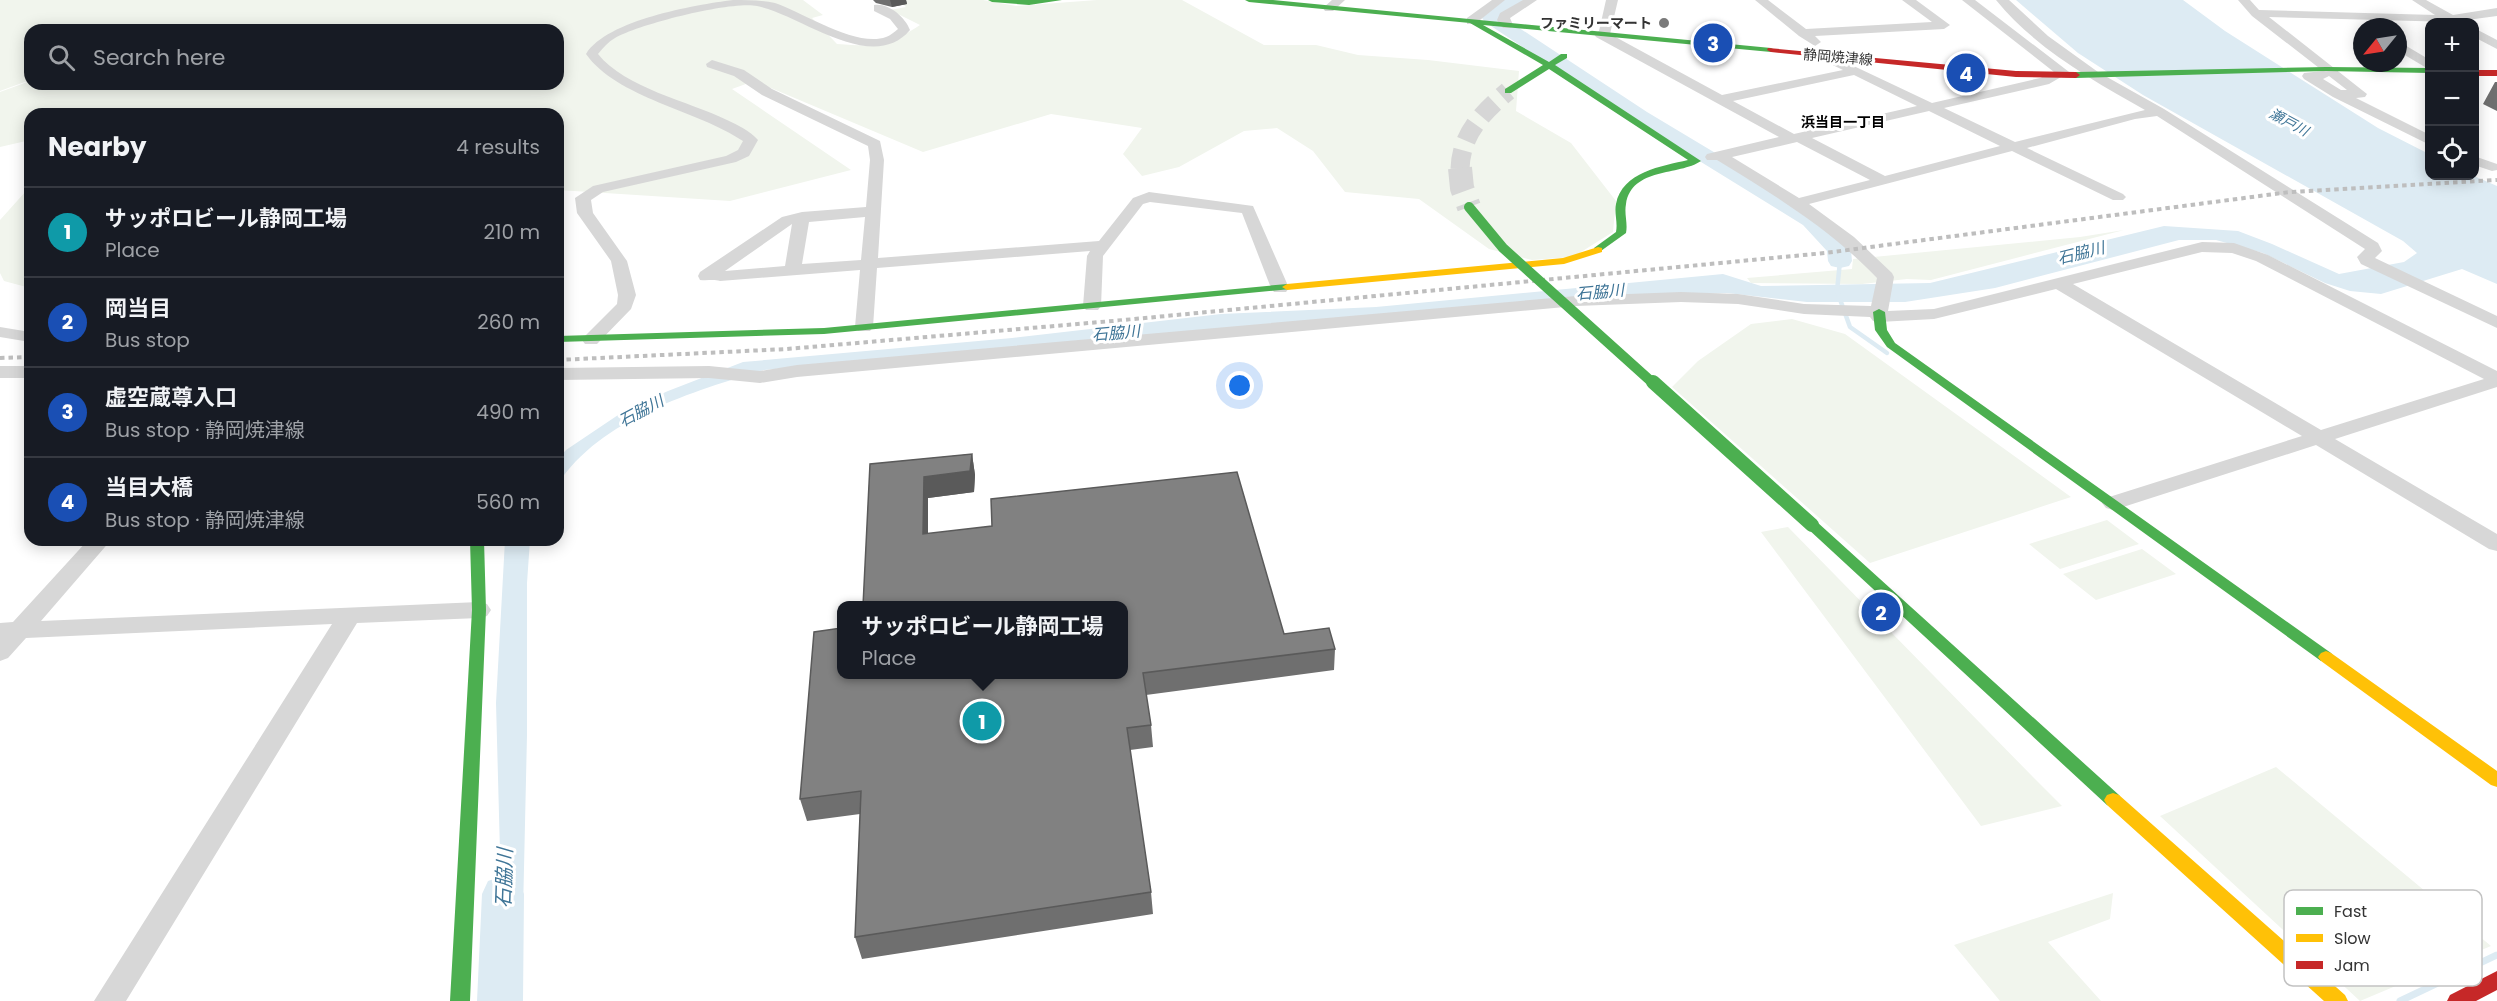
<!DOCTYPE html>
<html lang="en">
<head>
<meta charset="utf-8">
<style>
	body { margin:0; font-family:Poppins,"Noto Sans JP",sans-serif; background:#20242c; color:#f1f3f6 }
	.controls { position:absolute; right:18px; top:18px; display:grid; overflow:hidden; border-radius:12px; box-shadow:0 3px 15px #0003 }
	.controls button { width:54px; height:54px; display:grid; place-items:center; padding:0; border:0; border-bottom:2px solid #363941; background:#171b24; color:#f1f3f6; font:30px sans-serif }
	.compass { position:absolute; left:2353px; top:18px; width:54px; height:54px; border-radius:50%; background:#171b24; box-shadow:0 3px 15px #0003; rotate:240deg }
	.you { position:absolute; left:1240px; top:386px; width:21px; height:21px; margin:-15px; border:4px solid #fff; border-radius:50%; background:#1a73e8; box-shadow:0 0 0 9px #1a73e833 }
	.badge { display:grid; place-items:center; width:39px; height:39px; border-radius:50%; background:#7a7a7a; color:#fff; font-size:20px; font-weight:700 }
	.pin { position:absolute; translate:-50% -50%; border:3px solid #fff; box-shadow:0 2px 6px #0006 }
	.popup { position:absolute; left:837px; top:601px; width:291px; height:78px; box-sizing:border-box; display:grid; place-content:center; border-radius:12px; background:#171b24; filter:drop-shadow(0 2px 4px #0005); font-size:20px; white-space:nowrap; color:#9ea1a6 }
	.popup b { font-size:22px; color:#f1f3f6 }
	.popup::after { content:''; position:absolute; left:50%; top:100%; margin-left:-12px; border:12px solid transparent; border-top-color:#171b24 }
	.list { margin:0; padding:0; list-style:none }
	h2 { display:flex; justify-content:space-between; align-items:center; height:78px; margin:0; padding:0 24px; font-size:26px }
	h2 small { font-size:20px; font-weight:400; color:#9ea1a6 }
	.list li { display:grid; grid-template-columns:39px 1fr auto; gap:18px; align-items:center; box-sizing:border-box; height:90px; padding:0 24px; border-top:2px solid #363941 }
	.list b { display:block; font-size:22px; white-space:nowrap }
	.list p { margin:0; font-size:20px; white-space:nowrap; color:#9ea1a6 }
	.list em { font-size:20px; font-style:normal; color:#9ea1a6 }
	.icon { flex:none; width:33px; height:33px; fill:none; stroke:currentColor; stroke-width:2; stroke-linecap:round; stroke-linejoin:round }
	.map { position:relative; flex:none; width:2497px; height:1001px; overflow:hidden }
	.search { position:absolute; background:#171b24; box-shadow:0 3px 15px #0003; left:24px; top:24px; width:540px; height:66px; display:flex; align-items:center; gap:15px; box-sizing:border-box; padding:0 21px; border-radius:18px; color:#9ea1a6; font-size:22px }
	.panel { position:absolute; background:#171b24; box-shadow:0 3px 15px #0003; left:24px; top:108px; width:540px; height:438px; border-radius:18px }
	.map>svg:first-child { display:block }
	.green { fill:#f1f5ed }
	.water { fill:#ddebf3 }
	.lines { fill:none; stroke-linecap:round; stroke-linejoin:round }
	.stream-far1 { stroke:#ddebf3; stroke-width:4.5 }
	.stream { stroke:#ddebf3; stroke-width:7 }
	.river { fill:#ddebf3; fill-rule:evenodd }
	.secondary-tunnel-far1 { stroke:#d6d6d6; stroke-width:19; stroke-dasharray:19 10; stroke-linecap:butt }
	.secondary-tunnel { stroke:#d6d6d6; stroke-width:24; stroke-dasharray:24 12; stroke-linecap:butt }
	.street { fill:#d7d7d7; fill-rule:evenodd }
	.fast { fill:#4caf50; fill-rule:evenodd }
	.slow { fill:#ffc107; fill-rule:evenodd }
	.jam { fill:#c62828; fill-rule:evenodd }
	.rail { stroke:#bebebe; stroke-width:4; stroke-dasharray:4.5 4; stroke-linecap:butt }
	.fast-bridge-far1 { stroke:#4caf50; stroke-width:10 }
	.fast-bridge { stroke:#4caf50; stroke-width:14 }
	.wall { fill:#6f6f6f }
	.shaded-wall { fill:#5a5a5a }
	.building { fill:#818181; stroke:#5a5a5a; stroke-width:1.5 }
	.poi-dot { fill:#7a7a7a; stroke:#fff; stroke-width:2 }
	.labels { text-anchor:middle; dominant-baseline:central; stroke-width:6; stroke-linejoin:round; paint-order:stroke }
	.far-poi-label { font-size:14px; font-weight:bold; fill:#333; stroke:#fff; text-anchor:end }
	.far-street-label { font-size:14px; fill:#333; stroke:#fff }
	.far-neighbourhood-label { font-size:14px; font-weight:bold; fill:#000; stroke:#fff }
	.far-water-label { font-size:14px; font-style:italic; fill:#3f7597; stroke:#fff }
	.water-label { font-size:16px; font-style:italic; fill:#3f7597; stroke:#fff }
	.near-water-label { font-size:20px; font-style:italic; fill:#3f7597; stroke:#fff }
	.key { fill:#fff; stroke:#c2c2c2; stroke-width:1.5 }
	.key-label { font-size:16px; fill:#333 }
</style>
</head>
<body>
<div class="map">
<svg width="2497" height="1001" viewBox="0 0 2497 1001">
	<rect width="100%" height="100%" fill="#fff"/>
	<path class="green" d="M 0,0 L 803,0 L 823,15 L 812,18 L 837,44 C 877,47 886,47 920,25 L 890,10 L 906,7 L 899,0 L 983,0 L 1016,6 L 1097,0 L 1182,0 L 1264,45 L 1316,45 L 1358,55 L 1428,60 L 1519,71 L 1516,111 L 1571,143 L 1616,201 L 1613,232 L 1573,257 L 1532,260 L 1489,249 L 1419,199 L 1345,192 L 1313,151 L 1277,128 L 1244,131 L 1179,167 L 1142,176 L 1123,154 L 1142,128 L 1051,114 L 923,152 L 754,81 L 732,89 L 851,170 L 730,201 L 558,190 L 558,114 L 30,114 L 30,288 L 4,281 L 0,273 L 0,220 L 26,191 L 26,141 L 0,147 L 0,92 L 30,81 L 30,84 L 558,84 L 558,30 L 30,30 L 30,80 L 0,91 Z
		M 2124,230 L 1931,280 L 1907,279 L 1862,284 L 1751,283 L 1747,278 L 1852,269 L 1853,259 L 2080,237 Z
		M 1792,319 L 1845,334 L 2071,497 L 1870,563 L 1672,387 L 1698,361 L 1751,324 Z
		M 2107,520 L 2139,544 L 2060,569 L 2029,544 Z
		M 1788,527 L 2033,777 L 2062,806 L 1981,826 L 1761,532 Z
		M 2142,549 L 2176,574 L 2096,600 L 2063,574 Z
		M 2276,767 L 2491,946 L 2360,1001 L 2160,816 Z
		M 2113,893 L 2110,919 L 2048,942 L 2101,1001 L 2000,1001 L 1954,945 Z"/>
	<path class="water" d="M 2016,0 L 2183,0 L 2225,31 L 2378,128 L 2429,154 L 2430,176 L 2474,176 L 2497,186 L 2497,284 L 2462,269 L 2381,294 L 2350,291 L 2325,283 L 2263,253 L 2216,240 L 2179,240 L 1995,288 L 1905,302 L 1807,302 L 1727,293 L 1578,298 L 764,370 C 694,391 600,419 558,484 L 558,459 L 566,450 L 624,411 L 668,391 L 743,362 L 1012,338 L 1221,314 L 1376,307 L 1723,274 L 1761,286 L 1930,283 L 2164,226 L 2238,231 L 2272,244 L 2339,274 L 2404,262 L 2417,253 L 2403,241 L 2143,95 L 2078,53 Z
		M 505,540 L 530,540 L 527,583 L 527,735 L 521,1001 L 504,1001 L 496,703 Z"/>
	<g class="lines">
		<path class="stream-far1" d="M 1840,261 L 1837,291 L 1850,327 L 1887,353"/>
		<path class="stream" d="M 2400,1001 L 2497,955"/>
		<path class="river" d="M 1502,0 L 1525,0 L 1501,16 L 1647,112 L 1819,215 L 1848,245 L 1851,250 L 1852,261 L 1849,266 L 1840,268 L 1831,266 L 1828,261 L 1827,251 L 1803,225 L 1633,120 L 1485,22 L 1482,18 L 1488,7 Z
			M 503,876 L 518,881 L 524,894 L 523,1001 L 477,1001 L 482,894 L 488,881 Z"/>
		<path class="secondary-tunnel-far1" d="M 1460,169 C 1461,134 1482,113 1508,91"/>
		<path class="secondary-tunnel" d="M 1460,168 L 1462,188 L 1469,207"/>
		<path class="street" d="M 733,0 C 748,0 762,0 775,3 C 804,13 857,48 886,37 C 890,36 894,32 898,29 L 890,19 L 874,11 L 874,5 C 889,3 905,17 910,30 C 872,75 800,14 757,6 C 730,1 640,24 615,38 C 608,42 603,48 598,54 C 625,88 688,101 727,120 C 738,125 750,131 758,140 L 749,156 L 736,162 L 603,192 L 591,200 L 593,213 L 627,261 L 636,295 L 631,309 L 597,344 L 585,344 L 582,340 L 585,336 L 617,304 L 618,295 L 611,261 L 577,213 L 575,198 L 593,186 L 726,156 L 738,150 L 743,141 C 697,110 617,98 586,54 C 607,20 694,5 733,0 Z
			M 1332,0 L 1345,0 L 1333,11 L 1325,11 L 1323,8 Z
			M 1492,0 L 1505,0 L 1475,24 L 1467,24 L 1467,18 Z
			M 1523,0 L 1537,0 L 1510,18 L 1513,25 L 1511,28 L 1503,28 L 1497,20 L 1500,13 Z
			M 1606,0 L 1618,0 L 1610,34 L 1722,95 L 1843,70 L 1818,58 L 1816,55 L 1822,51 L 1932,103 L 2040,78 L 2054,72 L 1962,0 L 1975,0 L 2073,75 L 2071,78 L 2061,77 L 2049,84 L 1944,108 L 2015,142 L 2145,110 C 2092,80 2035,48 1996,0 L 2009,0 L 2048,36 L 2098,72 L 2164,109 L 2378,243 L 2382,251 L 2375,258 L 2497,316 L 2497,328 L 2361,264 L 2357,257 L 2365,249 L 2157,116 L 2135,119 L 2027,148 L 2123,194 L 2126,197 L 2123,200 L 2113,200 L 2012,151 L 1809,204 L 1854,237 L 1892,273 L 1894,277 L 1888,311 L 1934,309 L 2202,242 L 2234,243 L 2268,255 L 2497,371 L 2497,387 L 2335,439 L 2497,534 L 2497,551 L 2489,549 L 2316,445 L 2120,508 L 2113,510 L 2106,508 L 2102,503 L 2106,498 L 2302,436 L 2056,289 L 1934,319 L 1879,322 L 1873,321 L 1870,317 L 1804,314 L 1738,304 L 1681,302 L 1576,306 L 797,377 L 760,383 L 709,378 L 558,380 L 558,368 L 709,366 L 760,371 L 797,365 L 1576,296 L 1681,292 L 1738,294 L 1804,304 L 1871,306 L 1877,278 C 1830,229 1774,195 1717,160 L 1707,160 L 1705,157 L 1707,154 L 1779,137 L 1596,37 L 1594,34 L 1599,31 ZM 1854,75 L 1917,106 L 1794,134 L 1733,101 ZM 1929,111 L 2000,146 L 1885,176 L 1812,138 ZM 1797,142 L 1870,180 L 1799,198 L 1732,157 ZM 2202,252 L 2232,253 L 2256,261 L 2484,379 L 2321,430 L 2073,284 Z
			M 1755,0 L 1768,0 L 1806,29 L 1932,22 L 1902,0 L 1916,0 L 1950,25 L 1944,29 L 1815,36 L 1821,42 L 1815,46 L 1799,36 Z
			M 2238,0 L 2250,0 L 2259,10 L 2435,15 L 2412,0 L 2426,0 L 2453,15 L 2497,8 L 2497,16 L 2452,22 L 2269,17 L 2367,94 L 2365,97 L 2356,98 L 2430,135 L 2430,145 L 2333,97 L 2304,79 L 2302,76 L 2304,73 L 2323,71 L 2252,16 ZM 2329,76 L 2347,90 L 2341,90 L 2323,79 Z
			M 2474,28 L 2497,40 L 2497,49 L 2474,37 Z
			M 2398,41 L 2430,60 L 2430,70 L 2398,51 Z
			M 712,60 L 744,70 L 772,89 L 880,141 L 884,160 L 878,258 L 1099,241 L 1133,198 L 1149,192 L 1253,206 L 1289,288 L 1286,292 L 1274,292 L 1271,288 L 1242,213 L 1150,202 L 1143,204 L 1103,256 L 1101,306 L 1098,310 L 1086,310 L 1083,306 L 1087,256 L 1090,251 L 877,268 L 873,327 L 870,331 L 858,331 L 855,327 L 860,270 L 720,281 C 713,279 708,281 700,280 L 698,276 L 700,272 L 782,217 L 802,212 L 866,207 L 870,160 L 868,146 L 762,95 L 734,76 L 707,67 L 706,64 ZM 865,217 L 861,260 L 802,264 L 809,222 ZM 792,224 L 785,266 L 725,271 Z
			M 2474,156 L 2497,164 L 2497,170 L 2492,171 L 2474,165 Z
			M 0,327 L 30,332 L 30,342 L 0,337 Z
			M 0,366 L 30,366 L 30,378 L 0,378 Z
			M 88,540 L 111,540 L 41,621 L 479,602 L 487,604 L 491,610 L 487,616 L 479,618 L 357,623 L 126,1001 L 94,1001 L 332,624 L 26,638 L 8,658 L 0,661 L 0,623 L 13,622 Z"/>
		<path class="fast" d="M 988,0 L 1062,0 L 1029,5 L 992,2 Z
			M 1245,0 L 1273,0 L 1771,48 L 1775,50 L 1771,52 L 1483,25 L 1549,62 L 1561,54 L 1567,54 L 1567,58 L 1555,65 L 1701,161 C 1679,176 1632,167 1626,204 C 1624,214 1628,223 1626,233 L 1598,253 L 1594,252 L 1594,248 L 1616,232 C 1618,222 1614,213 1616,204 C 1622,172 1662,166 1688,160 L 1549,69 L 1511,93 L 1505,93 L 1505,89 L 1543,65 L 1470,23 L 1249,2 Z
			M 2326,67 L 2430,68 L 2430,73 L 2326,71 L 2076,78 L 2072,75 L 2076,72 Z
			M 1287,284 L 1292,287 L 1291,289 L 824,334 L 558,342 L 558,336 L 824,328 Z
			M 1879,309 L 1885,312 L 1887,330 L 1895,343 L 2331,653 L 2334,657 L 2331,661 L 2321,661 L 1887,347 L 1875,330 L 1873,312 Z
			M 1812,521 L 1817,522 L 2119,795 L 2122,800 L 2119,805 L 2113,807 L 2107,805 L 1807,528 L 1805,525 L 1807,522 Z
			M 470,540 L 484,540 L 486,610 L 470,1001 L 450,1001 L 472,610 Z"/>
		<path class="slow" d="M 1598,247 L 1602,248 L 1602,252 L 1564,264 L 1287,290 L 1282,287 L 1287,284 L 1563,258 Z
			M 2326,651 L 2331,653 L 2497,771 L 2497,787 L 2491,785 L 2321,661 L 2318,657 L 2321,653 Z
			M 2113,793 L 2119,795 L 2345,995 L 2348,1001 L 2324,1001 L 2107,805 L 2104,800 L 2107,795 Z"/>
		<path class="jam" d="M 1768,48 L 2016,71 L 2076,72 L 2080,75 L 2076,78 L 2016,77 L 1771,52 L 1767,50 Z
			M 2474,70 L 2497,70 L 2497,76 L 2474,76 Z
			M 2497,971 L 2497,990 L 2476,1001 L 2447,1001 L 2450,995 Z"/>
		<path class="rail" d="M 0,358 L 30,357
			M 558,360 L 787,349 L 1124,320 L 1825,253 L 2290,192 L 2497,180"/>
		<path class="fast-bridge-far1" d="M 1469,207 L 1503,248 L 1654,384"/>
		<path class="fast-bridge" d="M 1653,382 L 1812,525"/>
	</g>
	<path class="wall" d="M 873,0 L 906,0 L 907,4 L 892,7 L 876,3 Z
		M 2495,82 L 2497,82 L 2497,111 L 2483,104 Z
		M 972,454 L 975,475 L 974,492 L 928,498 L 928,534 L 1335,649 L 1334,670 L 1146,695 L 1151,725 L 1153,747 L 1130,750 L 1151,892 L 1153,914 L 862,959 L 855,937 L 860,814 L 807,821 L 800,799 L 1123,675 L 863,606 L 870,464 Z"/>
	<path class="shaded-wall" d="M 890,0 L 906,0 L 907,4 L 892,7 Z
		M 972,454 L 975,475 L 974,492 L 928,498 L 928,556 L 923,534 L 924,477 Z"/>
	<path class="building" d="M 972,454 L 970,471 L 924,477 L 923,534 L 992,526 L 991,499 L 1237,472 L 1284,634 L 1329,628 L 1335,649 L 1143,673 L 1151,725 L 1127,728 L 1151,892 L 855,937 L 861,791 L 800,799 L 814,632 L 841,628 L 841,675 L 1123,675 L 1123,606 L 863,606 L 870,464 Z"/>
	<circle class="poi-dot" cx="1664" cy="23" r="6"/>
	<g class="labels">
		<g class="far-poi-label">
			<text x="1652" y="23">ファミリーマート</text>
		</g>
		<g class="far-street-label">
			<text transform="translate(1838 57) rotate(5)">静岡焼津線</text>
		</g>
		<g class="far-neighbourhood-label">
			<text x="1843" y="122">浜当目一丁目</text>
		</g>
		<g class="far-water-label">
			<text transform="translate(2289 122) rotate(28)">瀬戸川</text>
		</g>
		<g class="water-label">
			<text transform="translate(2081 253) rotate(-14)">石脇川</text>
			<text transform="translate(1600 292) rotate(-5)">石脇川</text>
			<text transform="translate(1116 333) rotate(-5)">石脇川</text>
			<text transform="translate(641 411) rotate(-28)">石脇川</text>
		</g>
		<g class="near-water-label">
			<text transform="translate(504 878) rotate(-88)">石脇川</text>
		</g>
	</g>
	<rect x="2284" y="890" width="198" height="96" rx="9" class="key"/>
	<rect x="2296" y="907" width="27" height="8" fill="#4caf50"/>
	<rect x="2296" y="934" width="27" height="8" fill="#ffc107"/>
	<rect x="2296" y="961" width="27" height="8" fill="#c62828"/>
	<g class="key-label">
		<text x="2334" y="917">Fast</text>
		<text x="2334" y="944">Slow</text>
		<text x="2334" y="971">Jam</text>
	</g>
</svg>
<div class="controls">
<button>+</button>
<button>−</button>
<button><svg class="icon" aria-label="locate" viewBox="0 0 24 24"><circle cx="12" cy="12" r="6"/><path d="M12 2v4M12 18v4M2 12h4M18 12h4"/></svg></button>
</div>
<svg class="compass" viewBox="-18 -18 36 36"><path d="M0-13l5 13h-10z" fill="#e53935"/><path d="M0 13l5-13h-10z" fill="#9ea1a6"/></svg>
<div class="you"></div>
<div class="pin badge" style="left:982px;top:721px;background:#0f9aa8">1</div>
<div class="popup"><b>サッポロビール静岡工場</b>Place</div>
<div class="pin badge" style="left:1881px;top:612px;background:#1a4fb4">2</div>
<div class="pin badge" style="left:1713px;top:43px;background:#1a4fb4">3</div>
<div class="pin badge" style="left:1966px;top:73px;background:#1a4fb4">4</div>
<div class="search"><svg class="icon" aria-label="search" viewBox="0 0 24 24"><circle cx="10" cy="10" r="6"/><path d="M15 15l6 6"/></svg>Search here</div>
<section class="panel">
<h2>Nearby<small>4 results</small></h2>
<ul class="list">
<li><span class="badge" style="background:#0f9aa8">1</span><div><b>サッポロビール静岡工場</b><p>Place</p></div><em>210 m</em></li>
<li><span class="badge" style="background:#1a4fb4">2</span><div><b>岡当目</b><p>Bus stop</p></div><em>260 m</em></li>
<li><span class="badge" style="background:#1a4fb4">3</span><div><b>虚空蔵尊入口</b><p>Bus stop · 静岡焼津線</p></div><em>490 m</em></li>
<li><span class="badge" style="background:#1a4fb4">4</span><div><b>当目大橋</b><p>Bus stop · 静岡焼津線</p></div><em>560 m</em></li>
</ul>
</section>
</div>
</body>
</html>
